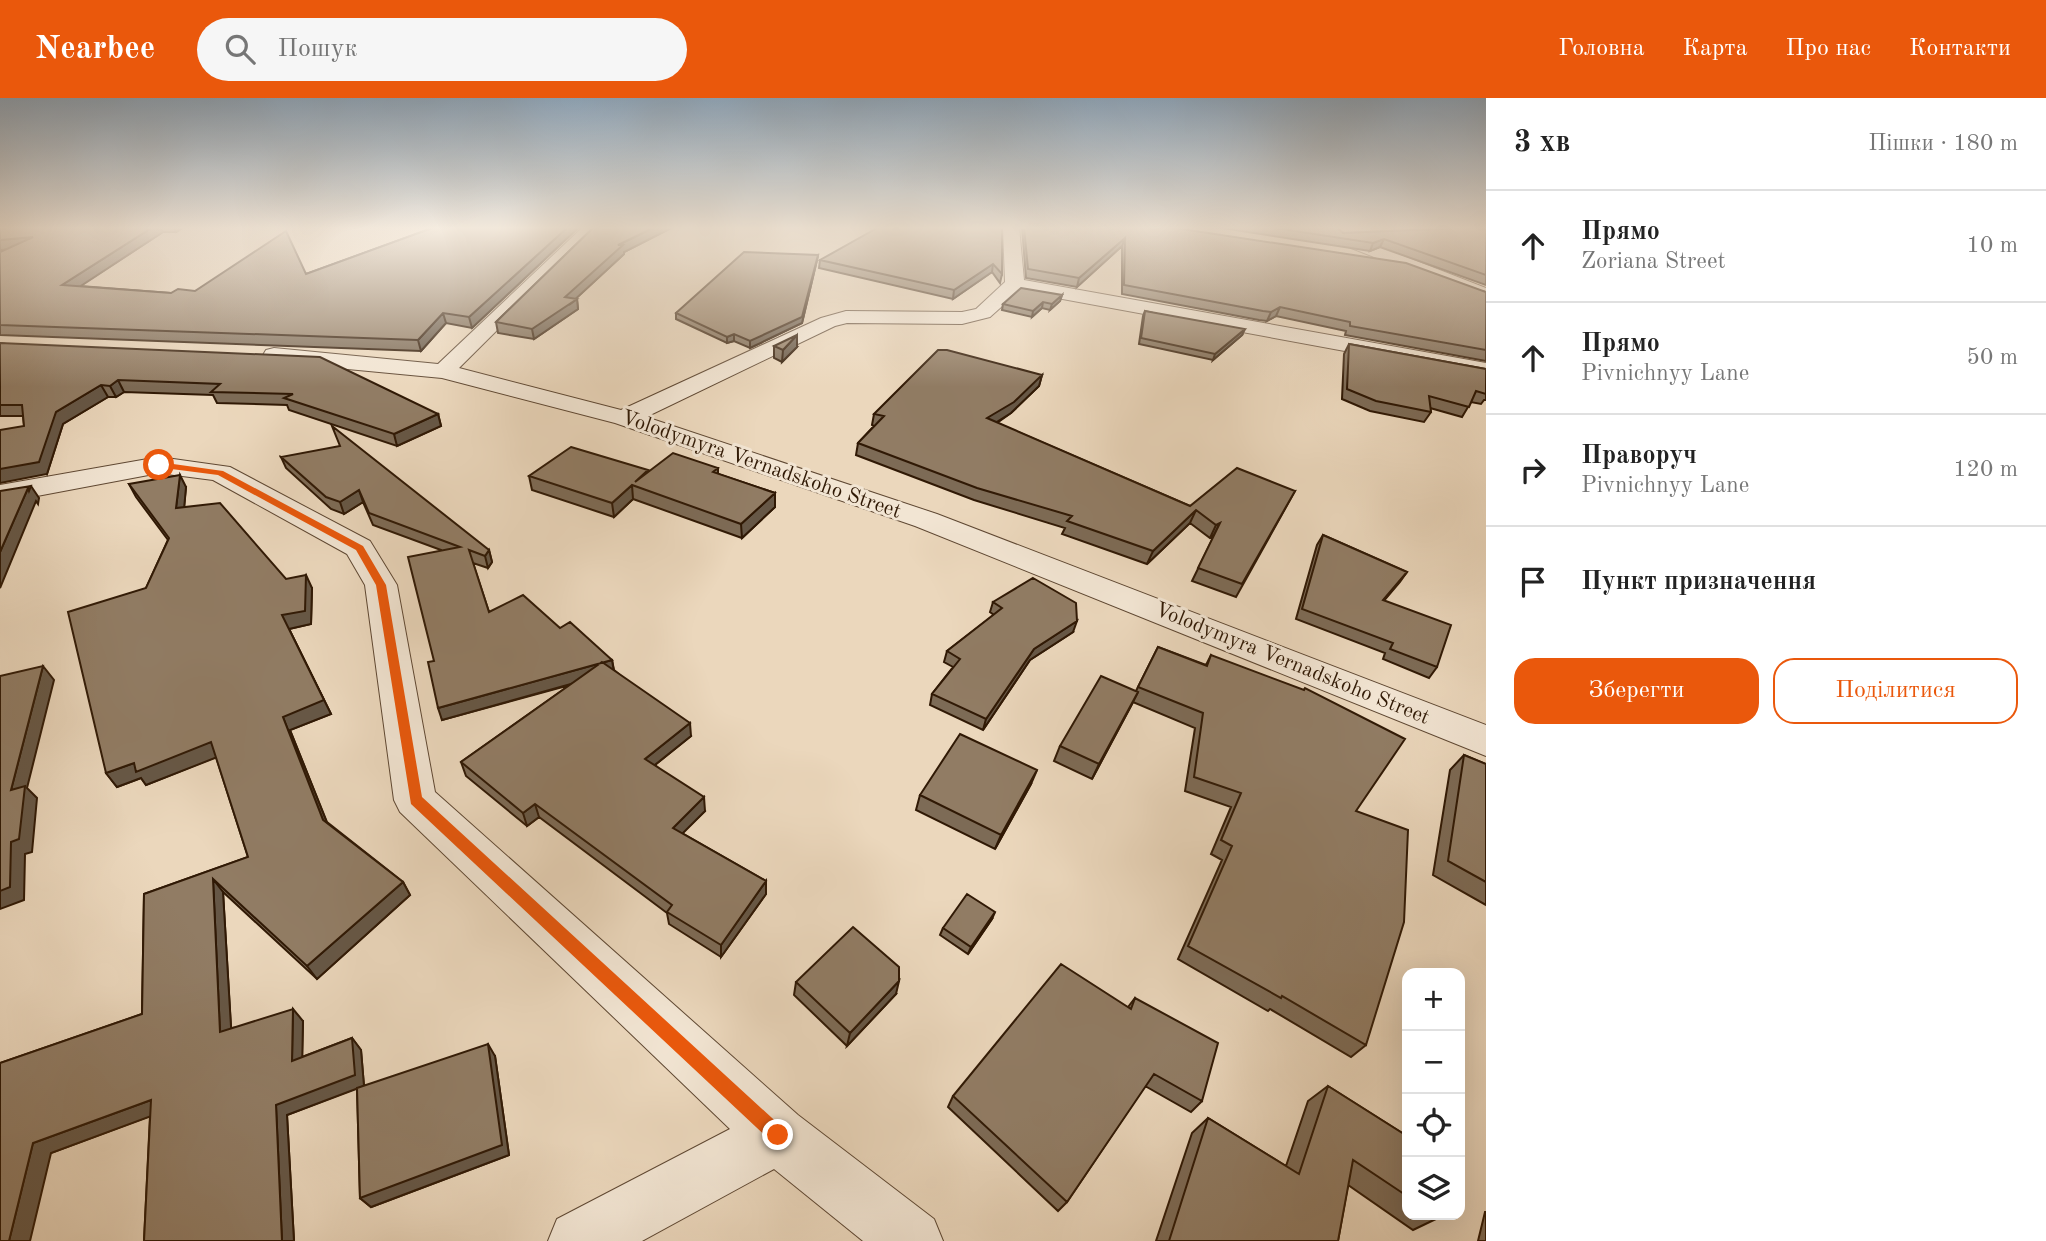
<!DOCTYPE html>
<html lang="uk">
<head>
<meta charset="utf-8">
<style>
	body { margin:0; font-family:"Old Standard TT",serif; background:#f6f6f6; color:#222 }
	.controls { position:absolute; right:21px; bottom:21px; display:grid; overflow:hidden; border-radius:14px; box-shadow:0 7px 28px #0002 }
	.controls button { width:63px; height:63px; display:grid; place-items:center; padding:0; border:0; border-bottom:2px solid #e0e0e0; background:#fff; color:#222; font:35px sans-serif }
	.stop { position:absolute; width:21px; height:21px; margin:-16px; border:5px solid #ea580c; border-radius:50%; background:#fff }
	.stop.end { background:#ea580c; border-color:#fff; box-shadow:0 2px 7px #0008 }
	.list { margin:0; padding:0; list-style:none }
	h2 { display:flex; justify-content:space-between; align-items:center; height:91px; margin:0; padding:0 28px; font-size:30px }
	h2 small { font-size:23px; font-weight:400; color:#767676 }
	.list li { display:grid; grid-template-columns:46px 1fr auto; gap:21px; align-items:center; box-sizing:border-box; height:112px; padding:0 28px; border-top:2px solid #e0e0e0 }
	.list b { display:block; font-size:26px; white-space:nowrap }
	.list p { margin:0; font-size:23px; white-space:nowrap; color:#767676 }
	.list em { font-size:23px; font-style:normal; color:#767676 }
	.actions { display:flex; gap:14px; padding:21px 28px }
	.actions a { flex:1; padding:16px 0; border:2px solid #ea580c; border-radius:21px; text-align:center; font-size:24px; color:#ea580c }
	.actions .main { background:#ea580c; color:#fff }
	.icon { flex:none; width:38px; height:38px; fill:none; stroke:currentColor; stroke-width:2; stroke-linecap:round; stroke-linejoin:round }
	.map { position:relative; flex:none; width:1486px; height:1143px; overflow:hidden }
	header { display:flex; align-items:center; gap:42px; box-sizing:border-box; height:98px; padding:0 35px; background:#ea580c; color:#fff }
	header strong { font-size:33px }
	nav { display:flex; gap:38px; margin-inline-start:auto; font-size:24px }
	.search { width:490px; height:63px; background:#f6f6f6; display:flex; align-items:center; gap:18px; box-sizing:border-box; padding:0 24px; border-radius:38px; color:#767676; font-size:26px }
	main { display:flex }
	aside { flex:1; background:#fff }
	.map>svg:first-child { display:block }
	.lines { fill:none; stroke-linecap:round; stroke-linejoin:round }
	.minor-casing { stroke:#5f4833; stroke-width:2 }
	.minor { fill:#f2e5d3; fill-rule:evenodd }
	.wall { fill:#7d6b56; stroke:#301905; stroke-width:2 }
	.shaded-wall { fill:#665746; stroke:#301905; stroke-width:2 }
	.building { fill:#917c64; stroke:#301905; stroke-width:2 }
	.route { fill:#ea580c }
	.labels { text-anchor:middle; dominant-baseline:central; stroke-width:6; stroke-linejoin:round; paint-order:stroke }
	.far-street-label { font-size:21px; fill:#301905; stroke:#f2e5d3 }
</style>
</head>
<body>
<header>
<strong>Nearbee</strong>
<div class="search"><svg class="icon" aria-label="search" viewBox="0 0 24 24"><circle cx="10" cy="10" r="6"/><path d="M15 15l6 6"/></svg>Пошук</div>
<nav><a>Головна</a><a>Карта</a><a>Про нас</a><a>Контакти</a></nav>
</header>
<main>
<div class="map">
<svg width="1486" height="1143" viewBox="0 0 1486 1143">
	<rect width="100%" height="100%" fill="#ebd7bc"/>
	<filter id="stains"><feTurbulence type="fractalNoise" baseFrequency=".00286" numOctaves="4"/><feColorMatrix values="0 0 0 0 .2 0 0 0 0 .09 0 0 0 0 .02 0 0 0 .5 -.17"/></filter>
	<radialGradient id="worn" r=".72"><stop offset=".6" stop-color="#630" stop-opacity="0"/><stop offset="1" stop-color="#630" stop-opacity=".3"/></radialGradient>
	<g class="lines">
		<g class="minor-casing">
			<path id="minor" d="M 583,129 L 601,129 L 459,270 L 621,312 L 821,220 L 846,213 L 962,214 L 976,211 L 1005,184 L 1003,129 L 1019,129 L 1024,182 L 1486,265 L 1486,279 L 1019,193 L 990,219 L 962,226 L 847,225 L 835,228 L 646,319 L 937,416 L 1486,627 L 1486,658 L 915,428 L 615,325 L 442,280 L 274,264 L 266,262 L 263,257 L 266,252 L 274,250 L 438,266 Z
				M 1306,129 L 1329,129 L 1486,190 L 1486,203 L 1308,133 Z
				M 159,359 L 230,369 L 370,443 L 397,487 L 435,694 L 798,1017 L 934,1121 L 943,1143 L 863,1143 L 774,1071 L 642,1143 L 548,1143 L 557,1121 L 730,1031 L 400,714 L 394,702 L 365,487 L 347,456 L 213,382 L 159,375 L 0,405 L 0,387 Z"/>
		</g>
		<use href="#minor" class="minor"/>
	</g>
	<path class="wall" d="M 0,129 L 184,129 L 176,134 L 163,134 L 80,188 L 171,195 L 195,193 L 306,176 L 435,129 L 579,129 L 472,230 L 446,225 L 421,253 L 0,237 L 0,154 L 5,151 Z
		M 594,129 L 673,129 L 624,154 L 624,156 L 575,201 L 577,201 L 578,211 L 534,241 L 498,235 L 496,224 Z
		M 1002,129 L 1002,176 L 1000,185 L 992,174 L 953,201 L 819,170 L 820,162 Z
		M 1022,129 L 1169,129 L 1486,194 L 1486,263 L 1345,237 L 1346,233 L 1276,218 L 1267,223 L 1259,222 L 1122,196 L 1122,148 L 1077,189 L 1026,180 Z
		M 1216,129 L 1340,129 L 1338,130 L 1343,135 L 1486,129 L 1486,187 L 1380,149 L 1370,153 Z
		M 818,157 L 817,162 L 802,225 L 750,250 L 734,243 L 727,245 L 676,221 L 676,215 Z
		M 1062,197 L 1060,203 L 1050,212 L 1042,210 L 1032,219 L 1002,212 L 1003,206 Z
		M 1145,213 L 1242,237 L 1213,262 L 1139,246 L 1143,218 Z
		M 0,245 L 438,316 L 441,328 L 397,348 L 289,312 L 287,307 L 217,305 L 213,297 L 124,294 L 116,299 L 108,299 L 63,326 L 47,376 L 24,328 L 23,318 L 0,318 Z
		M 1349,246 L 1486,271 L 1486,302 L 1484,302 L 1481,306 L 1471,304 L 1462,319 L 1430,310 L 1431,314 L 1424,324 L 1370,313 L 1342,301 L 1344,256 Z
		M 774,248 L 797,249 L 782,264 L 774,260 Z
		M 1042,277 L 1039,288 L 1011,315 L 997,325 L 1190,408 L 1295,393 L 1236,499 L 1192,483 L 1214,438 L 1210,440 L 1190,425 L 1147,466 L 1062,436 L 1065,430 L 974,402 L 856,357 L 858,345 L 874,328 L 872,327 L 874,316 Z
		M 281,359 L 489,452 L 492,464 L 488,470 L 473,465 L 489,514 L 560,530 L 612,562 L 614,572 L 691,638 L 655,667 L 705,713 L 682,735 L 766,783 L 766,796 L 721,859 L 669,826 L 667,815 L 539,719 L 527,728 L 466,678 L 461,664 L 570,587 L 442,622 L 434,563 L 441,452 L 373,427 L 363,404 L 344,416 L 331,411 L 286,370 Z
		M 718,370 L 718,376 L 775,395 L 775,409 L 742,440 L 633,401 L 614,419 L 532,392 L 529,378 L 648,374 Z
		M 129,386 L 186,389 L 184,409 L 286,481 L 312,490 L 311,526 L 289,531 L 331,616 L 290,632 L 327,724 L 403,784 L 410,797 L 317,881 L 223,794 L 231,930 L 303,923 L 302,959 L 352,940 L 361,952 L 364,988 L 495,958 L 509,1057 L 371,1109 L 360,1100 L 357,990 L 287,1017 L 294,1143 L 144,1143 L 150,1018 L 51,1055 L 0,965 L 142,916 L 144,796 L 248,759 L 216,659 L 146,687 L 141,680 L 117,689 L 106,675 L 146,490 L 168,442 L 136,399 Z
		M 1323,437 L 1407,474 L 1384,502 L 1437,569 L 1429,580 L 1383,561 L 1385,555 L 1296,521 L 1317,447 Z
		M 993,504 L 1073,534 L 1030,562 L 983,632 L 930,607 L 932,596 L 953,569 L 944,564 L 947,553 L 994,517 L 990,514 Z
		M 1158,549 L 1206,567 L 1211,557 L 1356,713 L 1366,947 L 1351,959 L 1270,911 L 1268,913 L 1178,861 L 1222,762 L 1211,756 L 1231,709 L 1185,693 L 1195,630 L 1133,604 L 1092,681 L 1054,663 L 1060,648 L 1136,593 Z
		M 1464,657 L 1486,666 L 1486,807 L 1433,777 L 1450,672 Z
		M 1031,686 L 995,751 L 916,712 L 920,697 Z
		M 992,821 L 968,856 L 940,837 L 943,830 Z
		M 796,884 L 896,896 L 847,948 L 794,897 Z
		M 1135,900 L 1202,1003 L 1191,1014 L 1145,988 L 1067,1104 L 1058,1113 L 948,1009 L 953,998 L 1128,909 Z
		M 1328,988 L 1407,1038 L 1407,1117 L 1440,1117 L 1440,1119 L 1413,1132 L 1348,1087 L 1338,1143 L 1156,1143 L 1192,1035 L 1208,1020 L 1286,1068 L 1308,1003 Z
		M 1485,1114 L 1486,1114 L 1486,1143 L 1478,1143 Z"/>
	<path class="shaded-wall" d="M 153,129 L 160,129 L 163,134 L 67,197 L 62,187 Z
		M 174,129 L 184,129 L 176,134 Z
		M 568,129 L 579,129 L 472,230 L 469,219 Z
		M 655,129 L 673,129 L 624,154 L 624,156 L 569,207 L 577,201 L 578,211 L 534,241 L 532,231 L 618,147 Z
		M 33,139 L 38,149 L 0,152 L 0,142 Z
		M 1125,140 L 1122,148 L 1077,189 L 1079,180 Z
		M 1384,141 L 1380,149 L 1370,153 L 1373,145 Z
		M 818,157 L 817,162 L 802,225 L 750,250 L 750,243 Z
		M 993,166 L 992,174 L 953,201 L 954,192 Z
		M 1062,197 L 1060,203 L 1050,212 L 1052,206 Z
		M 1043,204 L 1042,210 L 1032,219 L 1033,213 Z
		M 1280,209 L 1276,218 L 1267,223 L 1271,214 Z
		M 443,215 L 446,225 L 421,253 L 418,242 Z
		M 1245,231 L 1242,237 L 1213,262 L 1215,256 Z
		M 734,236 L 734,243 L 727,245 L 727,239 Z
		M 797,237 L 797,249 L 782,264 L 783,252 Z
		M 1042,277 L 1039,288 L 1011,315 L 984,332 L 987,320 Z
		M 118,282 L 124,294 L 116,299 L 110,288 Z
		M 101,287 L 108,299 L 63,326 L 47,376 L 0,385 L 0,371 L 56,314 Z
		M 438,316 L 441,328 L 397,348 L 394,336 Z
		M 180,377 L 186,389 L 183,423 L 176,410 Z
		M 632,387 L 633,401 L 614,419 L 612,405 Z
		M 31,388 L 39,400 L 38,406 L 36,403 L 0,490 L 0,454 L 28,390 Z
		M 359,392 L 363,404 L 344,416 L 340,404 Z
		M 775,395 L 775,409 L 742,440 L 741,426 Z
		M 1196,412 L 1190,425 L 1147,466 L 1153,453 Z
		M 1220,425 L 1214,437 L 1210,440 L 1216,427 Z
		M 489,452 L 492,464 L 488,470 L 485,458 Z
		M 1407,474 L 1400,484 L 1376,512 L 1383,502 Z
		M 306,477 L 312,490 L 311,526 L 289,531 L 331,616 L 290,632 L 331,735 L 323,722 L 283,619 L 282,517 Z
		M 1077,523 L 1073,534 L 1030,562 L 983,632 L 986,621 L 1034,551 Z
		M 612,562 L 614,574 L 442,622 L 438,610 Z
		M 43,568 L 54,582 L 27,690 L 37,700 L 32,754 L 25,756 L 24,802 L 0,811 L 0,793 L 11,692 Z
		M 1138,594 L 1131,608 L 1092,681 L 1099,666 Z
		M 690,625 L 691,638 L 646,674 L 645,661 Z
		M 211,644 L 220,658 L 146,687 L 141,680 L 117,689 L 106,675 L 134,665 Z
		M 1037,672 L 1031,686 L 995,751 L 1001,737 Z
		M 704,699 L 705,713 L 674,744 L 673,730 Z
		M 535,706 L 539,719 L 527,728 L 523,715 Z
		M 213,781 L 223,794 L 232,945 L 220,934 Z
		M 766,783 L 766,796 L 721,859 L 721,847 Z
		M 403,784 L 410,797 L 317,881 L 307,868 Z
		M 995,814 L 992,821 L 968,856 L 971,849 Z
		M 899,883 L 896,896 L 847,948 L 850,935 Z
		M 293,911 L 303,923 L 302,974 L 292,963 Z
		M 352,940 L 361,952 L 364,988 L 287,1017 L 294,1143 L 282,1143 L 276,1007 Z
		M 488,946 L 495,958 L 509,1057 L 371,1109 L 360,1100 Z
		M 151,1002 L 165,1013 L 51,1055 L 30,1143 L 9,1143 L 33,1045 Z"/>
	<path class="building" d="M 0,129 L 153,129 L 62,187 L 171,195 L 178,191 L 195,193 L 286,133 L 306,176 L 435,129 L 568,129 L 469,219 L 443,215 L 418,242 L 0,227 L 0,154 L 33,139 L 0,142 Z
		M 594,129 L 655,129 L 618,147 L 623,147 L 565,199 L 577,201 L 532,231 L 496,224 Z
		M 879,129 L 1002,129 L 1002,176 L 993,166 L 954,192 L 820,162 Z
		M 1024,129 L 1169,129 L 1406,165 L 1486,194 L 1486,252 L 1350,228 L 1350,224 L 1280,209 L 1271,214 L 1263,213 L 1124,187 L 1125,140 L 1079,180 L 1028,171 Z
		M 1269,129 L 1336,129 L 1343,135 L 1486,129 L 1486,177 L 1384,141 L 1373,145 Z
		M 744,154 L 818,157 L 802,219 L 750,243 L 734,236 L 727,239 L 676,215 Z
		M 1021,190 L 1062,197 L 1052,206 L 1043,204 L 1033,213 L 1003,206 Z
		M 1145,213 L 1245,231 L 1215,256 L 1141,240 Z
		M 797,237 L 783,252 L 774,248 Z
		M 0,245 L 320,259 L 438,316 L 394,336 L 284,300 L 293,296 L 211,294 L 220,286 L 118,282 L 110,288 L 101,287 L 56,314 L 39,364 L 0,371 L 0,332 L 24,328 L 22,307 L 0,307 Z
		M 1349,246 L 1486,271 L 1486,296 L 1476,293 L 1469,309 L 1429,298 L 1431,314 L 1376,303 L 1347,291 Z
		M 938,252 L 947,252 L 1042,277 L 1014,304 L 987,320 L 1190,408 L 1237,370 L 1295,393 L 1242,486 L 1198,470 L 1220,425 L 1216,427 L 1196,412 L 1153,453 L 1067,423 L 1072,418 L 977,390 L 858,345 L 884,318 L 874,316 Z
		M 332,328 L 489,452 L 485,458 L 469,452 L 489,514 L 523,497 L 560,530 L 570,524 L 612,562 L 438,610 L 428,564 L 434,563 L 408,459 L 460,449 L 369,415 L 359,392 L 340,404 L 326,399 L 281,359 L 340,348 Z
		M 571,349 L 648,372 L 635,384 L 673,355 L 718,370 L 713,374 L 775,395 L 741,426 L 632,387 L 612,405 L 529,378 Z
		M 180,377 L 176,410 L 220,405 L 286,481 L 306,477 L 305,513 L 282,517 L 324,602 L 283,619 L 323,722 L 403,784 L 307,868 L 213,781 L 220,934 L 293,911 L 292,963 L 352,940 L 355,977 L 276,1007 L 282,1143 L 144,1143 L 151,1002 L 33,1045 L 9,1143 L 0,1143 L 0,965 L 142,916 L 144,796 L 248,759 L 211,644 L 136,674 L 134,665 L 106,675 L 68,514 L 146,490 L 169,440 L 129,386 Z
		M 31,388 L 29,393 L 28,390 L 0,454 L 0,393 Z
		M 1323,437 L 1407,474 L 1383,502 L 1451,527 L 1437,569 L 1390,551 L 1393,545 L 1302,511 Z
		M 1033,480 L 1076,505 L 1077,523 L 1034,551 L 986,621 L 932,596 L 960,561 L 947,553 L 1002,510 L 993,504 Z
		M 1158,549 L 1207,568 L 1211,557 L 1304,592 L 1305,590 L 1405,641 L 1356,713 L 1408,732 L 1404,824 L 1366,947 L 1282,898 L 1281,900 L 1188,848 L 1232,748 L 1221,742 L 1241,695 L 1194,679 L 1203,615 L 1138,589 Z
		M 602,564 L 690,625 L 645,661 L 704,699 L 673,730 L 766,783 L 721,847 L 667,814 L 672,807 L 535,706 L 523,715 L 461,664 Z
		M 43,568 L 11,692 L 25,688 L 19,741 L 11,744 L 10,789 L 0,793 L 0,578 Z
		M 1101,578 L 1138,594 L 1099,666 L 1060,648 Z
		M 960,636 L 1037,672 L 1001,737 L 920,697 Z
		M 1464,657 L 1486,666 L 1486,784 L 1448,763 Z
		M 967,796 L 995,814 L 971,849 L 943,830 Z
		M 853,829 L 899,869 L 899,883 L 850,935 L 796,884 Z
		M 1061,866 L 1131,911 L 1135,900 L 1218,945 L 1202,1003 L 1154,976 L 1067,1104 L 953,998 Z
		M 488,946 L 502,1047 L 360,1100 L 357,990 Z
		M 1328,988 L 1407,1038 L 1407,1098 L 1353,1062 L 1338,1143 L 1169,1143 L 1208,1020 L 1299,1076 Z"/>
	<linearGradient id="sky" x2="0" y2="1"><stop stop-color="#8fa8be"/><stop offset="0.45" stop-color="#f6ede1"/><stop offset="1" stop-color="#f6ede1" stop-opacity="0"/></linearGradient>
	<rect width="1486" height="289" fill="url(#sky)"/>
	<path class="route" d="M 159,364 L 223,373 L 363,448 L 386,487 L 422,699 L 784,1031 L 787,1037 L 784,1044 L 778,1046 L 772,1044 L 411,706 L 376,487 L 356,452 L 218,377 L 156,369 Z"/>
	<g class="labels">
		<g class="far-street-label">
			<text transform="translate(761 367) rotate(19)">Volodymyra Vernadskoho Street</text>
			<text transform="translate(1292 566) rotate(22)">Volodymyra Vernadskoho Street</text>
		</g>
	</g>
	<rect width="100%" height="100%" filter="url(#stains)"/>
	<rect width="100%" height="100%" fill="url(#worn)"/>
</svg>
<div class="controls">
<button>+</button>
<button>−</button>
<button><svg class="icon" aria-label="locate" viewBox="0 0 24 24"><circle cx="12" cy="12" r="6"/><path d="M12 2v4M12 18v4M2 12h4M18 12h4"/></svg></button>
<button><svg class="icon" aria-label="layers" viewBox="0 0 24 24"><path d="M12 4l9 5-9 5-9-5zM3 14l9 5 9-5"/></svg></button>
</div>
<div class="stop" style="left:159px;top:367px"></div>
<div class="stop end" style="left:778px;top:1037px"></div>
</div>
<aside>
<h2>3 хв<small>Пішки · 180 m</small></h2>
<ul class="list">
<li><svg class="icon" aria-label="ahead" viewBox="0 0 24 24"><path d="M12 20V5M6 11l6-6 6 6"/></svg><div><b>Прямо</b><p>Zoriana Street</p></div><em>10 m</em></li>
<li><svg class="icon" aria-label="ahead" viewBox="0 0 24 24"><path d="M12 20V5M6 11l6-6 6 6"/></svg><div><b>Прямо</b><p>Pivnichnyy Lane</p></div><em>50 m</em></li>
<li><svg class="icon" aria-label="right" viewBox="0 0 24 24"><path d="M7 20v-9h11M14 6l5 5-5 5"/></svg><div><b>Праворуч</b><p>Pivnichnyy Lane</p></div><em>120 m</em></li>
<li><svg class="icon" aria-label="arrive" viewBox="0 0 24 24"><path d="M6 21V4h12l-3 4 3 4H6"/></svg><div><b>Пункт призначення</b></div></li>
</ul>
<div class="actions"><a class="main">Зберегти</a><a>Поділитися</a></div>
</aside>
</main>
</body>
</html>
